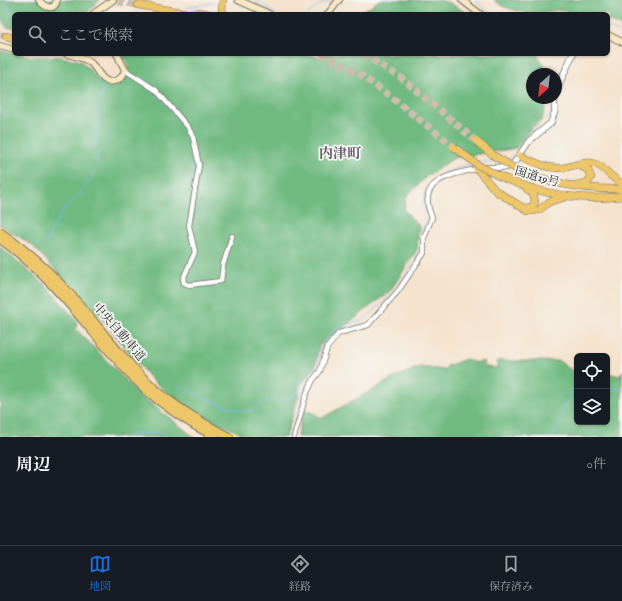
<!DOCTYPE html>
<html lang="ja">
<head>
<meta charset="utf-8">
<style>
	body { margin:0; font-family:"IM FELL English","Noto Serif JP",serif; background:#20242c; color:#f1f3f6 }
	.controls { position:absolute; right:12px; bottom:12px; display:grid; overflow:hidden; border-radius:6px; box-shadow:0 1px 3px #0004 }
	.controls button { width:36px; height:36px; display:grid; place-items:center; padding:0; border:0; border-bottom:1px solid #363941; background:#171b24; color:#f1f3f6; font:20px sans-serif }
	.compass { position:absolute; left:526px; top:68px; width:36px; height:36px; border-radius:50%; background:#171b24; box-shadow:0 1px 3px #0004; rotate:207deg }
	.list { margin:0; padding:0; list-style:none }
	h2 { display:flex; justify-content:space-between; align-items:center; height:52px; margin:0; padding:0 16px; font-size:17px }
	h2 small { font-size:13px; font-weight:400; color:#9ea1a6 }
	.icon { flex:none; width:22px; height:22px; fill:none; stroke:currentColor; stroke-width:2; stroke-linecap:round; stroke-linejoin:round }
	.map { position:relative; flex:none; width:622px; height:437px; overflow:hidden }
	.search { position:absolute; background:#171b24; box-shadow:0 1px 3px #0004; left:12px; right:12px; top:12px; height:44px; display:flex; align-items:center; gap:10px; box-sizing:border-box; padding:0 14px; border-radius:6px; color:#9ea1a6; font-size:15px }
	.sheet { height:108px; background:#171b24 }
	nav { display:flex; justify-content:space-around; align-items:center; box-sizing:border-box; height:56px; border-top:1px solid #363941; background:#171b24; font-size:11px; color:#9ea1a6 }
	nav a { display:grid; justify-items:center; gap:2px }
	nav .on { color:#1a73e8 }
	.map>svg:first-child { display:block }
	.forest { fill:#70ba81; stroke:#4e7256 }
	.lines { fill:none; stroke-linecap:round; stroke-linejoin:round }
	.stream { stroke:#7fb4ed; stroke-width:1 }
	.trunk-tunnel { stroke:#cdbdac; stroke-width:7; stroke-dasharray:7 3.5; stroke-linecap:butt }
	.minor-casing { stroke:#726b63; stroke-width:6 }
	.tertiary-casing { stroke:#726b63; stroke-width:7 }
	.secondary-casing { stroke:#726b63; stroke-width:8 }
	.trunk-casing { stroke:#726b63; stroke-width:8 }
	.motorway-casing { stroke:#726b63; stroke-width:10 }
	.minor { stroke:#fff; stroke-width:4.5 }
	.tertiary { stroke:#fff; stroke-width:5.5 }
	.secondary { stroke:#f7e8c3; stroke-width:6 }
	.trunk { stroke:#ecc669; stroke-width:7 }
	.motorway { stroke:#ecc669; stroke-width:8 }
	.trunk-bridge-casing { stroke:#726b63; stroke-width:8; stroke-linecap:butt }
	.trunk-bridge { stroke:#ecc669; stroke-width:7 }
	.labels { text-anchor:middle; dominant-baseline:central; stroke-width:3.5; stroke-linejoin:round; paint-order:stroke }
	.street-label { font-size:12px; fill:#2b2b2b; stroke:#f6f6f2 }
	.quarter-label { font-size:14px; font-weight:bold; fill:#675c6a; stroke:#f6f6f2 }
</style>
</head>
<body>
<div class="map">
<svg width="622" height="437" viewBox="0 0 622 437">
	<rect width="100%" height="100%" fill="#f6f6f2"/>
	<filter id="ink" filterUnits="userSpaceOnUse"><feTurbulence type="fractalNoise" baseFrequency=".025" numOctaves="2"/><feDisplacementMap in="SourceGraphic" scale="8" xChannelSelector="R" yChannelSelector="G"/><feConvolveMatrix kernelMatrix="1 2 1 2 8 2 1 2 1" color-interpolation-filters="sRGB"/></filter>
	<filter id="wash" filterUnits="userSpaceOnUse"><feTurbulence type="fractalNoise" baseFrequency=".012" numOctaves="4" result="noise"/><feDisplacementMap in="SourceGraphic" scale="16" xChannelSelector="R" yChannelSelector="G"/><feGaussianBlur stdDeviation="0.9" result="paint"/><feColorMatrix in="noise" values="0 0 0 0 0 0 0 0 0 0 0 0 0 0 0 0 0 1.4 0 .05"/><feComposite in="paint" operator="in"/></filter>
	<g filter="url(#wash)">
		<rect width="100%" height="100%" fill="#f5e2cc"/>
		<path class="forest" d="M 0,0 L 100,0 L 86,14 L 14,14 L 14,28 L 7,28 L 0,17 Z
			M 379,0 L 439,0 L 450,3 L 468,14 L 353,14 L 371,7 Z
			M 494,0 L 622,0 L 622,27 L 608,21 L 608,14 L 584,14 L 558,10 L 530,14 L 504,7 Z
			M 0,51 L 33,57 L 60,57 L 81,61 L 100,80 L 113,86 C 131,78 132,70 122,54 L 305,54 L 321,58 L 323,54 L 537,54 L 544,65 L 543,74 L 532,74 L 532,98 L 545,98 L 546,106 L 542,120 L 532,127 L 516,148 L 454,158 L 428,175 L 406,197 L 404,210 L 419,226 L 417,250 L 390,291 L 319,346 L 314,368 L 299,386 L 298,397 L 286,437 L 249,437 L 190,410 L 170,395 L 149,377 L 109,327 L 32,245 L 0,225 Z
			M 0,247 L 46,286 L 77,321 L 76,329 L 140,395 L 194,437 L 0,437 Z
			M 466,359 L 475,363 L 483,361 L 485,367 L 497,368 L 498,361 L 559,361 L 574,372 L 577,371 L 577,422 L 607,422 L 607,373 L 620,376 L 622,371 L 622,437 L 297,437 L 304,409 L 322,418 L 392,379 L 419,367 L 445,370 L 447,366 Z"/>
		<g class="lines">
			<path class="stream" d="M 7,0 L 8,8 L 14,17
				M 255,0 L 276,14
				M 476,0 L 489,14
				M 188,7 L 208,4 L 214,2
				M 133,14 L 138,12
				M 308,14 L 320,4 L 334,1
				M 608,28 L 622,33
				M 561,74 L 566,60
				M 126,77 C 149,83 168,105 181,124 C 186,131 188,141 191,149 C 196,161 190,176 193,188
				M 548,122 L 548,116 L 551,113 L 551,98
				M 507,160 L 510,159 L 536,127 L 542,127
				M 478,162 L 500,162
				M 422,237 L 422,229 L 428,220 C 413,184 441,171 471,164
				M 44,245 L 63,211 L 86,187 L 96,168 L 98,159 L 96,139 L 99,102 L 103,93 L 103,84
				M 178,386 C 189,392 234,411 245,411 C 254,411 257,405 263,401 L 281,402 L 299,392 L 304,383 L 316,369 L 321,348 L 327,338 L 334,330 L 342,326 L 362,321 L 393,294 L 421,252
				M 607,386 L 622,390
				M 126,437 L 142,433 L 148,435 L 154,432 L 167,437
				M 290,437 L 302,399 L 300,392
				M 553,437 C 564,423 560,399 577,387"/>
		</g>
	</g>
	<g filter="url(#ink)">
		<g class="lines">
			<path class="trunk-tunnel" d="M 107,0 L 138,5
				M 0,35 L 6,36
				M 321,54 L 358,73 L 394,99 L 454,147
				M 363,54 L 403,79 L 476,141"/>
			<g class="minor-casing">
				<path id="minor" d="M 125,70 L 156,90 L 188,127 L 193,137 L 199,165 L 189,226 L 195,252 L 183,279 L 184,283 L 189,285 L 221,281 L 223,265 L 232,236
					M 294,437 L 306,395 L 313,380 L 320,371 L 327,348 L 339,333 L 368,325 L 398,291 L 424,253 L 424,238 L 432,217 C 415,181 450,174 477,169"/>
			</g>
			<g class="tertiary-casing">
				<path id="tertiary" d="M 556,91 L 573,54
					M 485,168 L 508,167 L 515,162 L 529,141 L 551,123 L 555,111 L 554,98"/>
			</g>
			<g class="secondary-casing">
				<path id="secondary" d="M 39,0 C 44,7 54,12 57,0
					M 238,0 L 269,14
					M 462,0 L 480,14
					M 93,14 L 113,0
					M 328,14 L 339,0
					M 608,35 L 622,42
					M 0,46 L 14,50
					M 67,54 C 75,56 85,58 91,63 C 99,71 103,87 117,80 C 122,78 123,75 125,70 L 117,54"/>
			</g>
			<g class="trunk-casing">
				<path id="trunk" d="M 223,0 L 222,11 L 224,14
					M 138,5 L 193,14
					M 194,14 L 198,12 L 209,14
					M 6,36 L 14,38
					M 521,156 C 534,162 546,169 561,168 C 573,167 584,160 595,164 C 606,167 611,180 622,183
					M 477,169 L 496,191 L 528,211 L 539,210 L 549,202 L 565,197
					M 516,169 C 550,184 584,190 622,189
					M 497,175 C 536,193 579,202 622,196
					M 576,185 L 587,183 L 591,177 L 588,170 L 579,165
					M 524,208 L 532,207 L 535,202 L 533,193 L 527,189"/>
			</g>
			<g class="motorway-casing">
				<path id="motorway" d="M 0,232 C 26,250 49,271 70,294 C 98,325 122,360 153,387 C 176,408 202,423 229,437
					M 0,239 C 59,280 93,339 144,388 C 165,407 189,423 214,436"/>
			</g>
			<use href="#minor" class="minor"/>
			<use href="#tertiary" class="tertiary"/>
			<use href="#secondary" class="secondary"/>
			<use href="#trunk" class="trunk"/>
			<use href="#motorway" class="motorway"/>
			<g class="trunk-bridge-casing">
				<path id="trunk-bridge" d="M 476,141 L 493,155 L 516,169
					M 454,147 L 478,165 L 497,175"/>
			</g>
			<use href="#trunk-bridge" class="trunk-bridge"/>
		</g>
	</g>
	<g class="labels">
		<g class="street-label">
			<text transform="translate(537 177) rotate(16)">国道19号</text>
			<text transform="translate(119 332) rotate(49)">中央自動車道</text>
		</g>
		<g class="quarter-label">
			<text x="340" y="154">内津町</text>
		</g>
	</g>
</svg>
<div class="controls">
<button><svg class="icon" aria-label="locate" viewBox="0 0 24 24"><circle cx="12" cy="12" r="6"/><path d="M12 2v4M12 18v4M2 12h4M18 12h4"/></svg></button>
<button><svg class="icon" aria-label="layers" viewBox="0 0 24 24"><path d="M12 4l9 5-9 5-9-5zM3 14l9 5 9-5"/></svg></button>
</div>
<svg class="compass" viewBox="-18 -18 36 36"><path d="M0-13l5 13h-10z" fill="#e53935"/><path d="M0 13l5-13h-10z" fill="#9ea1a6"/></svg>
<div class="search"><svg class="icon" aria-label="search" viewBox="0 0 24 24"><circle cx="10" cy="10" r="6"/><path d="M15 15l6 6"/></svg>ここで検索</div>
</div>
<section class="sheet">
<h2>周辺<small>0件</small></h2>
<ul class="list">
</ul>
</section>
<nav>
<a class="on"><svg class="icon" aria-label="map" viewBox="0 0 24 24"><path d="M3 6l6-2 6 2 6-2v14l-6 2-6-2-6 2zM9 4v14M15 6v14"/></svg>地図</a>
<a><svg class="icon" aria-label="directions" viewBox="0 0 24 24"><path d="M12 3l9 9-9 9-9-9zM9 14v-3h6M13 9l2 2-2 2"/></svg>経路</a>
<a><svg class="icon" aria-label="saved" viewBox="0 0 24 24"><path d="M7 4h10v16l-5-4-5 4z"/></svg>保存済み</a>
</nav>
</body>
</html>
